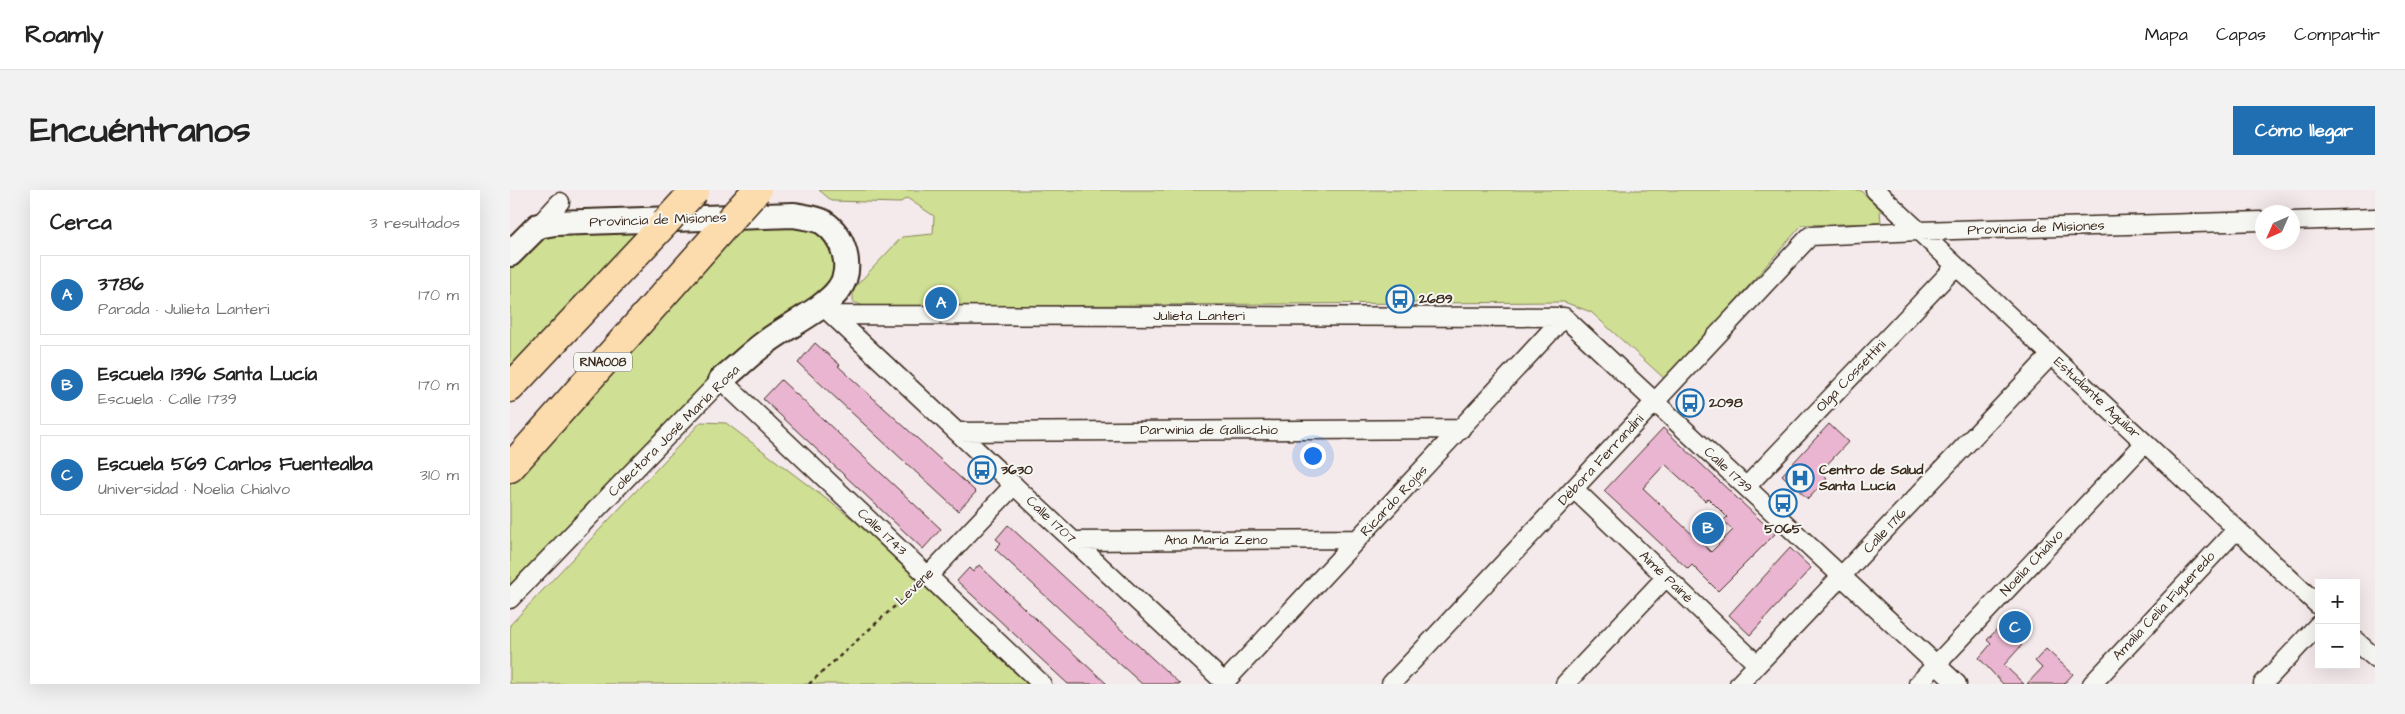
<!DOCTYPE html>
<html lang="es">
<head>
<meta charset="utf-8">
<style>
	body { margin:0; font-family:"Architects Daughter",sans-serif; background:#f2f2f2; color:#222 }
	.controls { position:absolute; right:15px; bottom:15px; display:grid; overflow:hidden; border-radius:0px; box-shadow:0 5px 20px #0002 }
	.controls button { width:45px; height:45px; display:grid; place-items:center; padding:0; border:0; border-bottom:1px solid #e0e0e0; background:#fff; color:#222; font:25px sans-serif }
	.compass { position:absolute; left:1745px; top:15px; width:45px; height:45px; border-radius:50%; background:#fff; box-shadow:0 5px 20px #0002; rotate:225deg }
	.you { position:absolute; left:802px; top:265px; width:18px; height:18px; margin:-12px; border:4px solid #fff; border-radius:50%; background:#1a73e8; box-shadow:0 0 0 8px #1a73e833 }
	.badge { display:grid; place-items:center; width:32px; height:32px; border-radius:50%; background:#1f6fb2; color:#fff; font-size:16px; font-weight:700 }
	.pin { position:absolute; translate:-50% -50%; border:2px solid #fff; box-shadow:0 1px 5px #0006 }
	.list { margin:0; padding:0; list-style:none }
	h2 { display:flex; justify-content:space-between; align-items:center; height:65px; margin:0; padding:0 20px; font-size:21px }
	h2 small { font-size:16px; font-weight:400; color:#767676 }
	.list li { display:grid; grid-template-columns:32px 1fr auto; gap:15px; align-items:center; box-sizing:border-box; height:80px; margin:0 10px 10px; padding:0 10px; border:1px solid #e0e0e0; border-radius:0px }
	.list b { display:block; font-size:19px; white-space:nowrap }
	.list p { margin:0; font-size:16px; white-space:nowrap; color:#767676 }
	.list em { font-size:16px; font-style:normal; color:#767676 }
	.map { position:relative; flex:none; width:1865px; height:494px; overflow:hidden; border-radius:0px }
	header { display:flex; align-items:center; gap:30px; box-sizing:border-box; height:70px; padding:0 25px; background:#fff; border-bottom:1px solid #e0e0e0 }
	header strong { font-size:24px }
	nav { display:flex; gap:28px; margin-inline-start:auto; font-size:18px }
	.intro { display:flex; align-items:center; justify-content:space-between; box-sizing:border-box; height:120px; padding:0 30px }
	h1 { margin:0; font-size:35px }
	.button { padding:12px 22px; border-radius:0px; background:#1f6fb2; color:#fff; font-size:18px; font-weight:700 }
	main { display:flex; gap:30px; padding:0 30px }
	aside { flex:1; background:#fff; border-radius:0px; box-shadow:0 5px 20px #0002 }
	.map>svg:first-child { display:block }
	.green { fill:#cfdf93; stroke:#858458 }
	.building { fill:#eab5d0; stroke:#3b2a1e; fill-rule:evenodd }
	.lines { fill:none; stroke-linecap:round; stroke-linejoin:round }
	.minor-casing { stroke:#3b2a1e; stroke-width:21 }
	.secondary-casing { stroke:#3b2a1e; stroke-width:28 }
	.motorway-casing { stroke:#3b2a1e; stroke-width:31 }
	.path { stroke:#3b2a1e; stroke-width:2.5; stroke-dasharray:4 4; stroke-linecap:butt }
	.minor { stroke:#f6f6f2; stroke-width:18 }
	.secondary { stroke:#f6f6f2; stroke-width:24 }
	.motorway { stroke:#fcdcac; stroke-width:28 }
	.motorway-bridge-casing { stroke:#3b2a1e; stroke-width:31; stroke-linecap:butt }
	.motorway-bridge { stroke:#fcdcac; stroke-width:28 }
	.labels { text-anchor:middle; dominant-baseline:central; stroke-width:4; stroke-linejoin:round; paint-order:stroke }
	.shield { fill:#f6f6f2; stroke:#73675e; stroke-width:1 }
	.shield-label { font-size:12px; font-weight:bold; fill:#3b2a1e }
	.street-label { font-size:14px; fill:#3b2a1e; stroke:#f6f6f2 }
	.poi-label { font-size:14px; font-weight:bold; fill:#3b2a1e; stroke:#f6f6f2; text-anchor:start }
</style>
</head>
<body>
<header>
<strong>Roamly</strong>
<nav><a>Mapa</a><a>Capas</a><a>Compartir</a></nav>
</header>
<div class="intro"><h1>Encuéntranos</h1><a class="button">Cómo llegar</a></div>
<main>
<aside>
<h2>Cerca<small>3 resultados</small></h2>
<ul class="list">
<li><span class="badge">A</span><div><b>3786</b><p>Parada · Julieta Lanteri</p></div><em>170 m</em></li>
<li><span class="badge">B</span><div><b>Escuela 1396 Santa Lucía</b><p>Escuela · Calle 1739</p></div><em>170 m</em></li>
<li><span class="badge">C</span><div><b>Escuela 569 Carlos Fuentealba</b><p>Universidad · Noelia Chialvo</p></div><em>310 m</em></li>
</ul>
</aside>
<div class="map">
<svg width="1865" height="494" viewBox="0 0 1865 494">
	<rect width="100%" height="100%" fill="#f4e9eb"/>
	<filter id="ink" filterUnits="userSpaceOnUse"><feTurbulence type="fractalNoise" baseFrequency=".02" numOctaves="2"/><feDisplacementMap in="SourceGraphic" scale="10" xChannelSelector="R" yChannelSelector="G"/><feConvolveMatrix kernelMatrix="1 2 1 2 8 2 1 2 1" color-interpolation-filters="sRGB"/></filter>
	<g filter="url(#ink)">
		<path class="green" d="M 309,0 L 1350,0 L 1370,19 L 1371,33 L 1292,35 L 1156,190 L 1081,122 L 1054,112 L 356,117 L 343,112 L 343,99 L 392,47 L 423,44 L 424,26 L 397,8 L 389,13 L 322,11 Z
			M 219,31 L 312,31 L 336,82 L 255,153 L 0,409 L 0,278 Z
			M 155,33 L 0,198 L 0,64 L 16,47 Z
			M 191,232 L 216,233 L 344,330 L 517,494 L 0,494 L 0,435 Z"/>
		<path class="building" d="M 305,153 L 330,175 L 328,176 L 466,302 L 448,321 L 288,173 Z
			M 271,190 L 431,339 L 413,359 L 253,209 Z
			M 1319,234 L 1338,252 L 1310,282 L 1317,289 L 1298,309 L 1272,285 Z
			M 1153,238 L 1265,344 L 1208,401 L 1182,375 L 1178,379 L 1094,301 ZM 1155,274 L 1195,311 L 1198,308 L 1217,327 L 1213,331 L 1223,340 L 1201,362 L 1133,298 Z
			M 498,335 L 538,372 L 670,494 L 632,494 L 569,437 L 485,359 L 491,353 L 486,349 Z
			M 1280,358 L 1301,378 L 1240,445 L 1219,425 Z
			M 469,375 L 515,419 L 597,494 L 558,494 L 447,391 L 459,378 L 463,382 Z
			M 1490,436 L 1512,455 L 1494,475 L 1514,494 L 1493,494 L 1469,468 L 1481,454 L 1477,450 Z
			M 1536,459 L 1563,484 L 1554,494 L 1517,494 L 1532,478 L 1525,471 Z"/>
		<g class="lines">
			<g class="minor-casing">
				<path id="minor" d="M 1365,0 L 1809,416
					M 1782,31 L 1865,28
					M 28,36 L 50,12
					M 319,122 L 716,494
					M 323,125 L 1054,127
					M 1054,127 L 1447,494
					M 447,242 L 951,239
					M 1236,297 L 1446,76
					M 1064,299 L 1247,474
					M 564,351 L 848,349
					M 418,386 L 504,295
					M 0,409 L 211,190 L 532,494
					M 1846,451 L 1865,468
					M 713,494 L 1054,127
					M 881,494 L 1300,46 L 1409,41 L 1752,31
					M 1055,494 L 1156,387
					M 1229,494 L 1541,165
					M 1408,494 L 1635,253
					M 1582,494 L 1727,339
					M 1753,494 L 1809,434"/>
			</g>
			<g class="secondary-casing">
				<path id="secondary" d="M 0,64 L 28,36 L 45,33 L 284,25 C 293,27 306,28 313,32 C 334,46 344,78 329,99 C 315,119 275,137 255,153 C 240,164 226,178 211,190"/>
			</g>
			<g class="motorway-casing">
				<path id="motorway" d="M 0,198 L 155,33
					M 0,278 L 219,31"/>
			</g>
			<path class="path" d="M 299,494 L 406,397"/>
			<use href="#minor" class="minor"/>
			<use href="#secondary" class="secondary"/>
			<use href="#motorway" class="motorway"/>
			<g class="motorway-bridge-casing">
				<path id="motorway-bridge" d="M 219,31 L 247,0
					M 155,33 L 185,0"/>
			</g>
			<use href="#motorway-bridge" class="motorway-bridge"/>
		</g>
	</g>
	<defs>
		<g id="bus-ring" transform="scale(1.4375)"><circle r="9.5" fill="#f6f6f2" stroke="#1f6fb2" stroke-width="1.5"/><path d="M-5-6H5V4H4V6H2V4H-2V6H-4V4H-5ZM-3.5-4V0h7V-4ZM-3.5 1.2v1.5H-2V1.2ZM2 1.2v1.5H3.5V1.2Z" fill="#1f6fb2"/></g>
		<g id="hospital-ring" transform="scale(1.4375)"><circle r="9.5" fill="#f6f6f2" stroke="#1f6fb2" stroke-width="1.5"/><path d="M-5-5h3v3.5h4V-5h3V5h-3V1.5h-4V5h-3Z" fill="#1f6fb2"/></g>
	</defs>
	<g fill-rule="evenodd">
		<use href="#bus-ring" x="890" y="109"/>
		<use href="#bus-ring" x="1180" y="213"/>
		<use href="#bus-ring" x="472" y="280"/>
		<use href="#hospital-ring" x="1290" y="288"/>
		<use href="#bus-ring" x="1273" y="313"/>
	</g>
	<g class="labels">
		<rect class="shield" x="64" y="162.5" width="58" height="19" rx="4"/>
		<g class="shield-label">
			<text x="93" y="172">RNA008</text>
		</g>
		<g class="street-label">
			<text transform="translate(148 30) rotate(-2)">Provincia de Misiones</text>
			<text transform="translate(1526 38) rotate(-2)">Provincia de Misiones</text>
			<text x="689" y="126">Julieta Lanteri</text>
			<text transform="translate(1341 186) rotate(-46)">Olga Cossettini</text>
			<text transform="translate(1587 208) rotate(43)">Estudiante Aguilar</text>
			<text x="699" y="240">Darwinia de Gallicchio</text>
			<text transform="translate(164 241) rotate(-45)">Colectora José María Rosa</text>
			<text transform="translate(1091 270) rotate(-47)">Débora Ferrandini</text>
			<text transform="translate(1218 280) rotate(43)">Calle 1739</text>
			<text transform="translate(884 311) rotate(-47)">Ricardo Rojas</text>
			<text transform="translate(541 330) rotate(43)">Calle 1707</text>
			<text transform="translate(1375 341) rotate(-47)">Calle 1716</text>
			<text transform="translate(372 342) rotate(43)">Calle 1743</text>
			<text x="706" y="350">Ana María Zeno</text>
			<text transform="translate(1522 373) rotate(-47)">Noelia Chialvo</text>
			<text transform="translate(1156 387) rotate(44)">Aimé Painé</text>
			<text transform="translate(405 397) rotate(-44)">Levene</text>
			<text transform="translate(1654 416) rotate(-47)">Amalia Celia Figueredo</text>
		</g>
		<g class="poi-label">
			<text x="909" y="109">2689</text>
			<text x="1199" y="213">2098</text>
			<text x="491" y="280">3630</text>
			<text x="1309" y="280">Centro de Salud<tspan x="1309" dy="16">Santa Lucía</tspan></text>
			<text x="1273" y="339" text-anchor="middle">5065</text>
		</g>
	</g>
</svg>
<div class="controls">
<button>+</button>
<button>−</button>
</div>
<svg class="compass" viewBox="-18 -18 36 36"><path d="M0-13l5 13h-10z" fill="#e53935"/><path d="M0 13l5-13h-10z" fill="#767676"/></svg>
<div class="you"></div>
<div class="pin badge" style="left:431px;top:113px">A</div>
<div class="pin badge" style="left:1198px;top:338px">B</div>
<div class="pin badge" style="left:1505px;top:437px">C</div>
</div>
</main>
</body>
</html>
